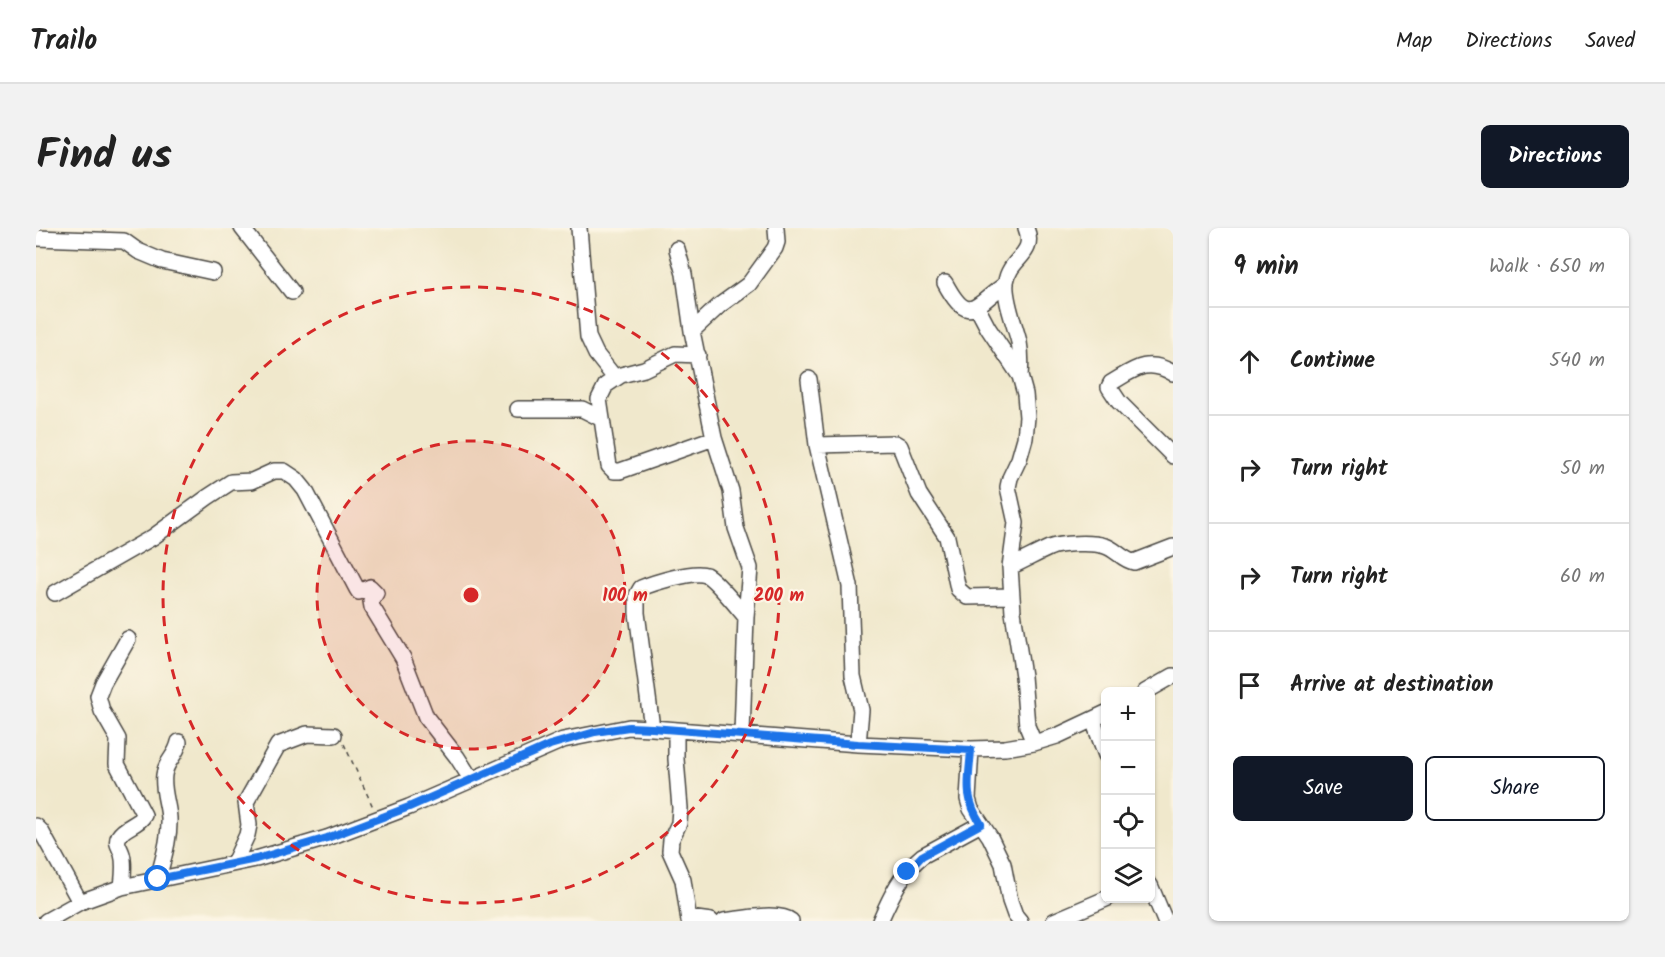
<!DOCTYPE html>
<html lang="en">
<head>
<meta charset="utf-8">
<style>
	body { margin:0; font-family:Kalam,sans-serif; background:#f2f2f2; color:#222 }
	.controls { position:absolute; right:18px; bottom:18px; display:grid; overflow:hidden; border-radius:9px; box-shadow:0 2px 4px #0004 }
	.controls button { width:54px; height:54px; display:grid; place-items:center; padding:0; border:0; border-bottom:2px solid #e0e0e0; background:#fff; color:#222; font:30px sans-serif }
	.stop { position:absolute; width:18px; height:18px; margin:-14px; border:4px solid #1a73e8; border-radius:50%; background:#fff }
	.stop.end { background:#1a73e8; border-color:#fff; box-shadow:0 2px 6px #0008 }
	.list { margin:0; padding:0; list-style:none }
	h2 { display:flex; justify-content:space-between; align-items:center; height:78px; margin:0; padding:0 24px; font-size:26px }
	h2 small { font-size:20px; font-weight:400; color:#767676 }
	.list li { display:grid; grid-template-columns:39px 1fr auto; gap:18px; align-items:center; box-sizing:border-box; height:108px; padding:0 24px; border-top:2px solid #e0e0e0 }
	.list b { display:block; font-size:22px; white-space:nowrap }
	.list em { font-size:20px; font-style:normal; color:#767676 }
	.actions { display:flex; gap:12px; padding:18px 24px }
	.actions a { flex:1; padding:14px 0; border:2px solid #111827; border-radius:9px; text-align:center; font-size:21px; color:#111827 }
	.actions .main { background:#111827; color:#fff }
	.icon { flex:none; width:33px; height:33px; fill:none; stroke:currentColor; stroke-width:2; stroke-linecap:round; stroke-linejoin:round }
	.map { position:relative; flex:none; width:1137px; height:693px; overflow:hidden; border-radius:9px }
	header { display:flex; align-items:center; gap:36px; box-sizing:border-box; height:84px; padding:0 30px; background:#fff; border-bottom:2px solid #e0e0e0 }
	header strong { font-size:28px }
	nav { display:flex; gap:33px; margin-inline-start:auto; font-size:21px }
	.intro { display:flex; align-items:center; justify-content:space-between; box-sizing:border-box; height:144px; padding:0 36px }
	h1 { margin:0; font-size:42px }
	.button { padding:15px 27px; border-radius:9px; background:#111827; color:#fff; font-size:21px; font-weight:700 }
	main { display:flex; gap:36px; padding:0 36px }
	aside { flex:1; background:#fff; border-radius:9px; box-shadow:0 2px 4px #0004 }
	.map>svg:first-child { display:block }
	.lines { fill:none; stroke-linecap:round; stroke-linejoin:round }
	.minor-casing { stroke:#494743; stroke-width:18 }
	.path { stroke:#494743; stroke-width:1.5; stroke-dasharray:4.5 4.5; stroke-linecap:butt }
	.minor { stroke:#fff; stroke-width:15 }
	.route { stroke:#1a73e8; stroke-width:8 }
	.ring { fill:none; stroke:#d62828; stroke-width:3; stroke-dasharray:10 8 }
	.centre { fill:#d62828; stroke:#fcf5e5; stroke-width:3 }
	.ring-label { font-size:18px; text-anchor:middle; font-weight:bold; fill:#d62828; stroke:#fcf5e5; stroke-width:4.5; stroke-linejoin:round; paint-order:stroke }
</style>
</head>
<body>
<header>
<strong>Trailo</strong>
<nav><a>Map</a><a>Directions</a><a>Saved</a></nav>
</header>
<div class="intro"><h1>Find us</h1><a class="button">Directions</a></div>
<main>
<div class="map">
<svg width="1137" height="693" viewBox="0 0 1137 693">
	<rect width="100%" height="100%" fill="#fcf5e5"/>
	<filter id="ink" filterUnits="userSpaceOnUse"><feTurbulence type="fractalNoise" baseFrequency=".0167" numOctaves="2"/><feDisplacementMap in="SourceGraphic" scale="12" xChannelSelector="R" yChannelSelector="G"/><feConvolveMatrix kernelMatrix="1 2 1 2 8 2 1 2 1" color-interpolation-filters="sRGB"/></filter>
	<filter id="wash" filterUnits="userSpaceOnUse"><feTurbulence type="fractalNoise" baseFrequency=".008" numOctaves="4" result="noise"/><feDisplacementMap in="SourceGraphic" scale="24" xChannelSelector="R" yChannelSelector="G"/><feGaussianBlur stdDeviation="1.35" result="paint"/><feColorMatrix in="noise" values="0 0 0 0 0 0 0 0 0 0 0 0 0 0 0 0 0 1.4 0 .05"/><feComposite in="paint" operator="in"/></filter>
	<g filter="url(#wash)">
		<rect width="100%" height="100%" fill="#f0e8cc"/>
	</g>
	<g filter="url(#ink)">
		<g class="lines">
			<g class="minor-casing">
				<path id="minor" d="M 206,0 L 256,64
					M 543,0 L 552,109 L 560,126 L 579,150
					M 0,10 L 88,13 L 102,23 L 126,33 L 177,44
					M 641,21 L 648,46 L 656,103 L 678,210 L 695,263 L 700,300 L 714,340 L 710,389 L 706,506
					M 909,55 C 934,101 940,75 970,56
					M 941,79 L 952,100 L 984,148 L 989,166 L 991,189 L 989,210 L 983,231 L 974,250 L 972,259 L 980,295 L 974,339 L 977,384 L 987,448 L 991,498 L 998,515
					M 656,103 L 684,77 L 713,56 L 739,20 L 741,14 L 740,0
					M 662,127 L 639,126 L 608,141 L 585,147 L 570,157 L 563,171 L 573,238 L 578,243 L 584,243 L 678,210
					M 1137,145 C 1111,129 1097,142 1075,155 L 1073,159 L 1083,174 L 1137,228
					M 984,148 C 985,137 985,125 983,114 C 979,97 968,71 970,54 C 973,30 1001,27 990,0
					M 773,151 L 781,217 L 814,358 L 817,448 L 825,482 L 822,516
					M 482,181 L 546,181 L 564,190
					M 781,217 L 859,215 L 864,218 L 883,266 L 911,309 L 922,361 L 931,369 L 976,368
					M 974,339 C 987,333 1000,326 1013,320 C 1025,315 1057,314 1069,318 C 1080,321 1086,332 1098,334 L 1137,319
					M 19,365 L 117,309 L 172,269 L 195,254 L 216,253 L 238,243 L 248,243 L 260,251 L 269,262 L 321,361 L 323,364 L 334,359 L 340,365 L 335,373 L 336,379 L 367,430 L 390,489 L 421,529 L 435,551
					M 1109,464 L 1137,448
					M 1057,492 L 1070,527
					M 616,500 L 601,385 L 601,367 L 605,360 C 617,355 658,342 670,347 C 679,351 702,380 710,389
					M 640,503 L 640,531 L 644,580 L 643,595 L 635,612 L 634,623 L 647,652 L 653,693
					M 935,521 L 932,571 L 935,581 L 954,609 L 967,636 L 974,673 L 979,687 L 984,693
					M 0,598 L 5,603 L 44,674
					M 198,635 L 211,607 L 213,597 L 210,574 L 242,517 L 271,506 L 298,507
					M 122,651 C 127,631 134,610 133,590 C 132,575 126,562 128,547 C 130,532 140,529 143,514
					M 1114,657 L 1129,693
					M 86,659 C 87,649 89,636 86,626 C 84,619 79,615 83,608 C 89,598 103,597 108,587 L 81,536 L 82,511 L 66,483 L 62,468 L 67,455 L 92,411
					M 653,690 L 675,693
					M 10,693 L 44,674 L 86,659 L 220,631 L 291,610 L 373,579 L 527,512 L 593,499 L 616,500 L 822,516 L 935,521 L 969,520 L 998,515 L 1021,508 L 1070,485
					M 688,693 C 704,691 743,683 755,693
					M 844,693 C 854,670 866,644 886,628 L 945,596
					M 1018,693 L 1072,670"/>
			</g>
			<path class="path" d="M 308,516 L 337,579"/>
			<use href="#minor" class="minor"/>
		</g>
	</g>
	<g class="lines" filter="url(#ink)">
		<path class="route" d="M 122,651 L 220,631 L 291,610 L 373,579 L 514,517 L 559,504 L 593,499 L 616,500 L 822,516 L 935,522 C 933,553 927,568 945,596 L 886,628 L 871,644"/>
	</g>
	<circle cx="435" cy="367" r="154" fill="#d62828" fill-opacity=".12"/>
	<g class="ring">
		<circle cx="435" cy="367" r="154"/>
		<circle cx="435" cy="367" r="308"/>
	</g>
	<circle cx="435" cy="367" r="9" class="centre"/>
	<g class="ring-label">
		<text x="589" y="373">100 m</text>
		<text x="743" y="373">200 m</text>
	</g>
</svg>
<div class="controls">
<button>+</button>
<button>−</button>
<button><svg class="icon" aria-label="locate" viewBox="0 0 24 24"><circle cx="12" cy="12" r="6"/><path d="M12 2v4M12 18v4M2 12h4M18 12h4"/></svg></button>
<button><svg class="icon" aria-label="layers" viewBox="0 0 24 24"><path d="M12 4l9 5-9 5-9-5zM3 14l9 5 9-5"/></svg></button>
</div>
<div class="stop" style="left:122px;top:651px"></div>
<div class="stop end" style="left:871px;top:644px"></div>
</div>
<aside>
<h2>9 min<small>Walk · 650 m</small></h2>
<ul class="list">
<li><svg class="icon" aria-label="ahead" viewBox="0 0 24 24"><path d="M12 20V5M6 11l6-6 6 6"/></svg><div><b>Continue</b></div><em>540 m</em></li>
<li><svg class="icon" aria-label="right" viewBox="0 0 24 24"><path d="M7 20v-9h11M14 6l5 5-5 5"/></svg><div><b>Turn right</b></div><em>50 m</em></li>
<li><svg class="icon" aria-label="right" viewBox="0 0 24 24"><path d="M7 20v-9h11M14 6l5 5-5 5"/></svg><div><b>Turn right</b></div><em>60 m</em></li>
<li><svg class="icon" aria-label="arrive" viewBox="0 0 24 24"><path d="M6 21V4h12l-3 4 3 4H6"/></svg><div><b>Arrive at destination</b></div></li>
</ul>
<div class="actions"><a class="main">Save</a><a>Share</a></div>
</aside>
</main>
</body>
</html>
